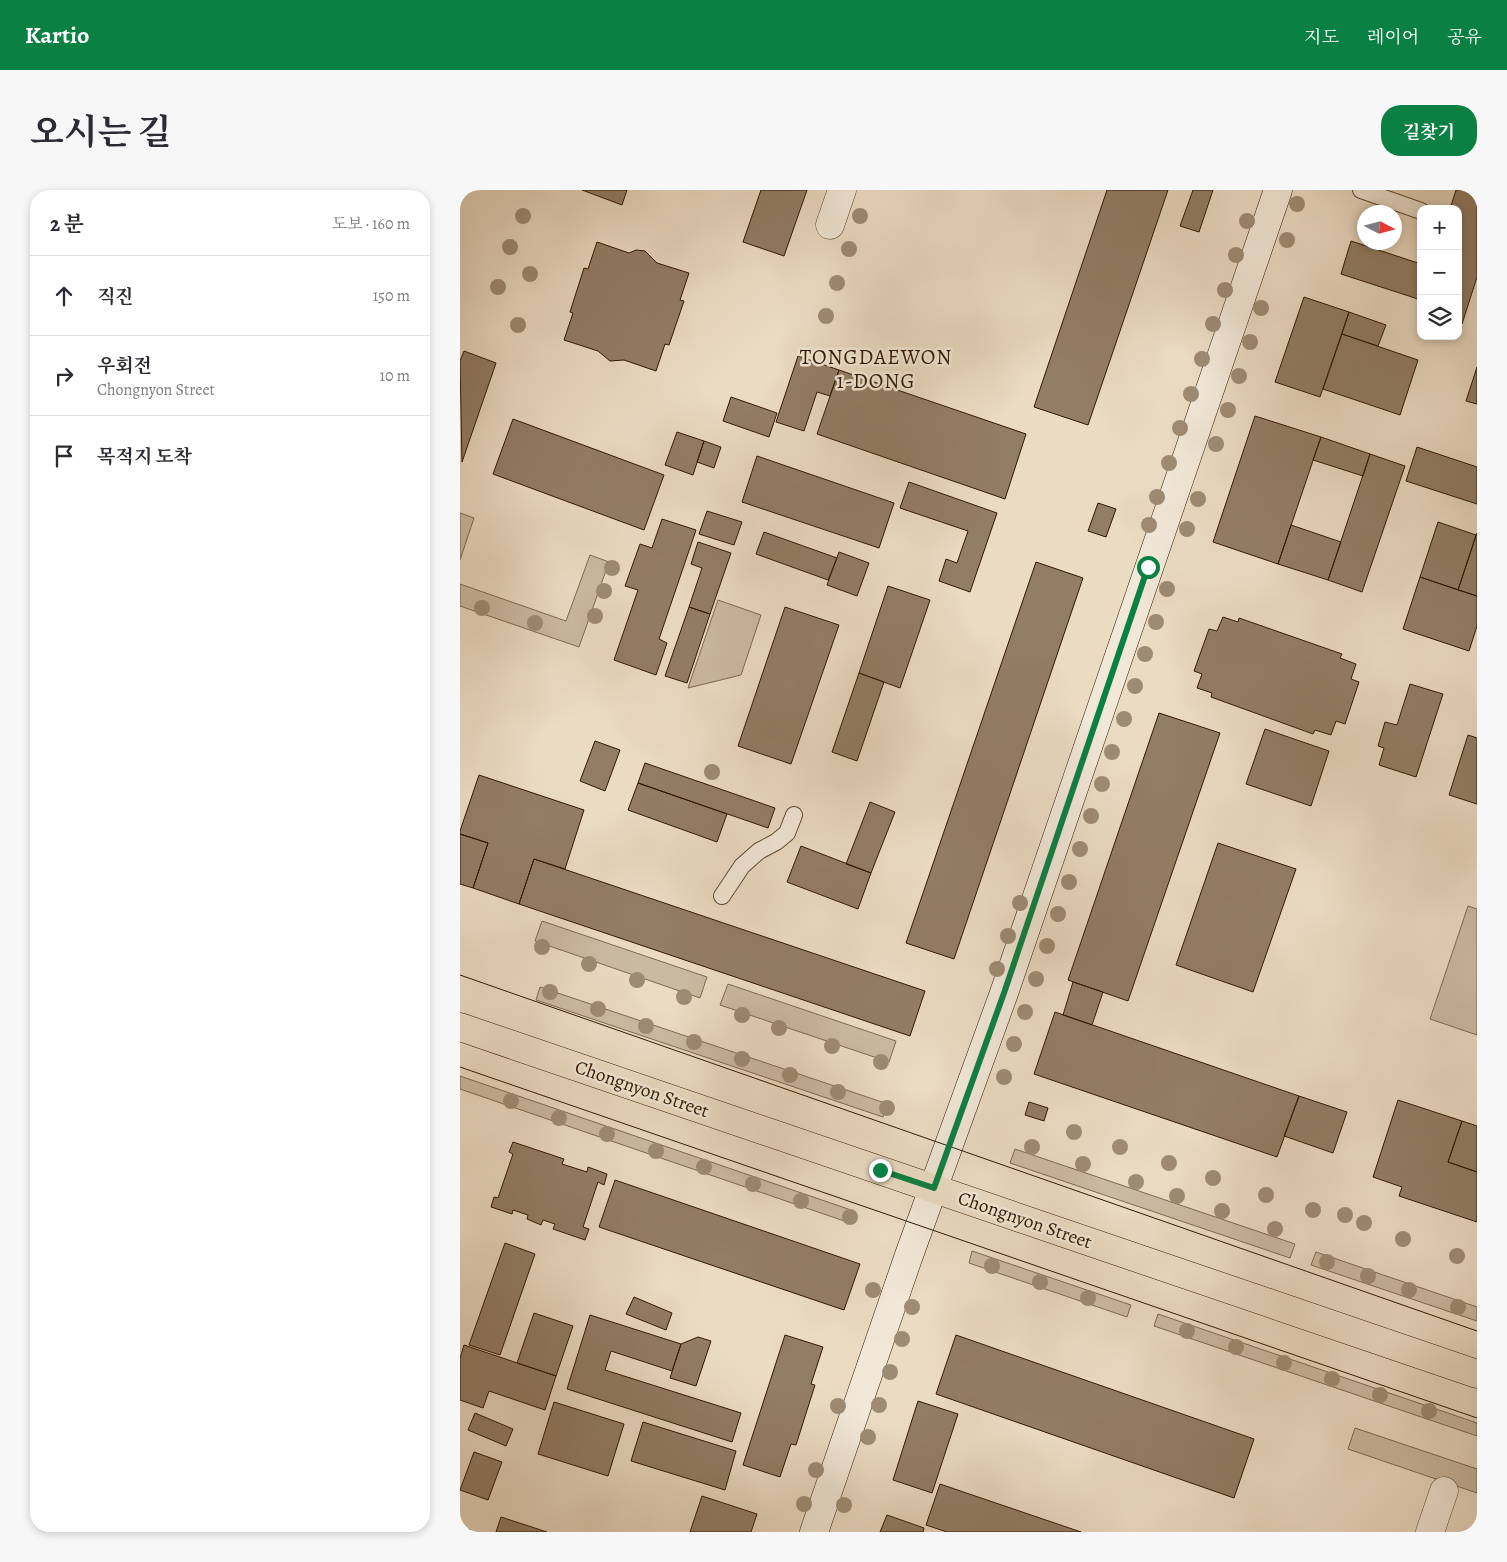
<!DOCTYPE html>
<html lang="ko">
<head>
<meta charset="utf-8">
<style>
	body { margin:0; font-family:Alegreya,"Noto Serif KR",serif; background:#f7f7f7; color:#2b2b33 }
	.controls { position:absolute; right:15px; top:15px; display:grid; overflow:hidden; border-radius:10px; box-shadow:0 2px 8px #0003 }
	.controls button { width:45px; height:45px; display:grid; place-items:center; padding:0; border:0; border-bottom:1px solid #e1e1e2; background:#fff; color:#2b2b33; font:25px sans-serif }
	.compass { position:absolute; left:897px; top:15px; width:45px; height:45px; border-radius:50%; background:#fff; box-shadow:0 2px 8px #0003; rotate:96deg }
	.stop { position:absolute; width:15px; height:15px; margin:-11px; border:4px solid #0b8043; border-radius:50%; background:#fff }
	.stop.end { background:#0b8043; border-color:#fff; box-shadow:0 1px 5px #0008 }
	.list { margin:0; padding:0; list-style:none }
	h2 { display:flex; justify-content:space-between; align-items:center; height:65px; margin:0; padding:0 20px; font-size:21px }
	h2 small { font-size:16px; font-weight:400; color:#7c7c81 }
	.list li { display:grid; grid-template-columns:32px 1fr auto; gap:15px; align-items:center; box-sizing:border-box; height:80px; padding:0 20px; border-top:1px solid #e1e1e2 }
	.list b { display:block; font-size:19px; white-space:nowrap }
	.list p { margin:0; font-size:16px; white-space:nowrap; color:#7c7c81 }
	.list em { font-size:16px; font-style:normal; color:#7c7c81 }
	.icon { flex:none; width:28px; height:28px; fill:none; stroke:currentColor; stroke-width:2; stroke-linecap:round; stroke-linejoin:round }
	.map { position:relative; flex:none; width:1017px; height:1342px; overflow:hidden; border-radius:20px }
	header { display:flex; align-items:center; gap:30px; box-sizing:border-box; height:70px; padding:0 25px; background:#0b8043; color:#fff }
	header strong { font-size:24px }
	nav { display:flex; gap:28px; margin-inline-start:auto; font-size:18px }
	.intro { display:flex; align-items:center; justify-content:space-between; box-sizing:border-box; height:120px; padding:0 30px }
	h1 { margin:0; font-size:35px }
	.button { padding:12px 22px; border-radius:20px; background:#0b8043; color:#fff; font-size:18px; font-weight:700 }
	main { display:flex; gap:30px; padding:0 30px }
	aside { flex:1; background:#fff; border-radius:20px; box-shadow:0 2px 8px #0003 }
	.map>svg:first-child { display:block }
	.green { fill:#cbbaa2; stroke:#7e6951 }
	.building { fill:#927d65; stroke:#311800 }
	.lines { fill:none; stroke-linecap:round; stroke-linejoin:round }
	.service-casing { stroke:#604931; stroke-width:18 }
	.minor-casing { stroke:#604931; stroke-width:29 }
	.secondary-casing { stroke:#311800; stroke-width:29 }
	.primary-casing { stroke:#311800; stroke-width:29 }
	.service { stroke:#f2e8d8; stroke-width:16 }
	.minor { stroke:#f2e8d8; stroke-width:28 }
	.secondary { stroke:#f2e8d8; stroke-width:28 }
	.primary { stroke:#ebdbc3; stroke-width:28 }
	.tram { stroke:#311800; stroke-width:1 }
	.tree { fill:#9e8b73 }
	.route { stroke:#0b8043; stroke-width:6 }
	.labels { text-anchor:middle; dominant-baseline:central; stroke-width:5; stroke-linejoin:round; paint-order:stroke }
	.street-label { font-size:19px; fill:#311800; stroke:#f2e8d8 }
	.quarter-label { font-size:21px; letter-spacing:1px; fill:#311800; stroke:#f2e8d8 }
</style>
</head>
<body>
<header>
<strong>Kartio</strong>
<nav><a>지도</a><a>레이어</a><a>공유</a></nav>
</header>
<div class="intro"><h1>오시는 길</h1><a class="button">길찾기</a></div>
<main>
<aside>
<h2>2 분<small>도보 · 160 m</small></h2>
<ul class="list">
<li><svg class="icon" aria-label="ahead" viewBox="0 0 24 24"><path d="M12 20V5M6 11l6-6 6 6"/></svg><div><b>직진</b></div><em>150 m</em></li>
<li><svg class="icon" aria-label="right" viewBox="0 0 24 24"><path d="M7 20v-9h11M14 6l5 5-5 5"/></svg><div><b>우회전</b><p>Chongnyon Street</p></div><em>10 m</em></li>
<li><svg class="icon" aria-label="arrive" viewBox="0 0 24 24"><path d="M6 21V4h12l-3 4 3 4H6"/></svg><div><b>목적지 도착</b></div></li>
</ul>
</aside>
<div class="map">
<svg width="1017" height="1342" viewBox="0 0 1017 1342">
	<rect width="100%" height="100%" fill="#ebdbc3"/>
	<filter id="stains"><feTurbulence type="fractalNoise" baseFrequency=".004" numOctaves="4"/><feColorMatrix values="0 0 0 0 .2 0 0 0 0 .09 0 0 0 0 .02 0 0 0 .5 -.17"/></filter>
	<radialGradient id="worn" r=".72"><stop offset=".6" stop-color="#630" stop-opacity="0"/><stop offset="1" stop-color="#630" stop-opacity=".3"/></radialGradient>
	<path class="green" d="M 0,323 L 14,328 L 0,370 Z
		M 130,365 L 149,372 L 119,457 L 0,416 L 0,394 L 106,431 Z
		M 258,410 L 301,425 L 281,485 L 228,498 Z
		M 1008,716 L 1017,719 L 1017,845 L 970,829 Z
		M 82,731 L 247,787 L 240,808 L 75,751 Z
		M 268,794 L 436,851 L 429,872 L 260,815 Z
		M 80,797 L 428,914 L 423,927 L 76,810 Z
		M 0,886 L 394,1021 L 390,1033 L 0,899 Z
		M 555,959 L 835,1054 L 830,1068 L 550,973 Z
		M 512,1061 L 671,1115 L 667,1127 L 509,1073 Z
		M 856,1062 L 1017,1117 L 1017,1131 L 851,1075 Z
		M 698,1124 L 1017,1233 L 1017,1246 L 694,1136 Z
		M 895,1238 L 1017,1279 L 1017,1303 L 888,1259 Z"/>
	<path class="building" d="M 122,0 L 167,0 L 162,15 Z
		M 301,0 L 347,0 L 324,66 L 283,52 Z
		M 647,0 L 708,0 L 628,235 L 574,217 Z
		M 733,0 L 753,0 L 739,42 L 720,36 Z
		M 996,0 L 1017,0 L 1017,87 L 1002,134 L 998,133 L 998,19 L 990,19 Z
		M 891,51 L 961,74 L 961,110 L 881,84 Z
		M 137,52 L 169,63 L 176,60 L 185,61 L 197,73 L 229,83 L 220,110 L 224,111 L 209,155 L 205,154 L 196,181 L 164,170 L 150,171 L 138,161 L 104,150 L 113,123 L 110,122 L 124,78 L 128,79 Z
		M 844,107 L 889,122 L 860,207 L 815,192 Z
		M 889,122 L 926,135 L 918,156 L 882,144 Z
		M 882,144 L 958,170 L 940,225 L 863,199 Z
		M 4,161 L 36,173 L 2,272 L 0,171 Z
		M 338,166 L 379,180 L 370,206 L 357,202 L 344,241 L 316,232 Z
		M 1017,177 L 1017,214 L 1006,211 Z
		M 379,180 L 566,244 L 545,309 L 357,244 Z
		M 271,207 L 317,223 L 309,247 L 263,231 Z
		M 795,226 L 861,247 L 818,374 L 753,352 Z
		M 53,229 L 204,285 L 184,340 L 33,284 Z
		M 217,242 L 244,251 L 233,285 L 205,275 Z
		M 861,247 L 910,264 L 903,286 L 853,270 Z
		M 244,251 L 261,257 L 254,278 L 237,272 Z
		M 957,257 L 1017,277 L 1017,314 L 946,291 Z
		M 910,264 L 945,276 L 902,402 L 868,390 Z
		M 297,266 L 434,313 L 419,358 L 282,312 Z
		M 449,292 L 537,323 L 510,402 L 479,391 L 486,369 L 497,373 L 508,341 L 440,318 Z
		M 638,313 L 656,319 L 646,347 L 628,341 Z
		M 247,321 L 282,332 L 274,355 L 239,344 Z
		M 202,329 L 236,340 L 199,449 L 207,453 L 196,485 L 154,470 L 178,400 L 165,396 L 180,354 L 192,358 Z
		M 978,332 L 1016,345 L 998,400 L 960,387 Z
		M 831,335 L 881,352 L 868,390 L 818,374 Z
		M 304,342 L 377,368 L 368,390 L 296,364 Z
		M 1017,343 L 1017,406 L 998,400 Z
		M 238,352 L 271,363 L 250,424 L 229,417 L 242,378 L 231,374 Z
		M 379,362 L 409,373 L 397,406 L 367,395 Z
		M 576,372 L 623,388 L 494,769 L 446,753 Z
		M 960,387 L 1017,406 L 1017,436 L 1009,461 L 943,439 Z
		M 428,396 L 470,410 L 440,498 L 399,483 Z
		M 229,417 L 250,424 L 227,493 L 205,486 Z
		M 325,417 L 379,435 L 331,574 L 278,556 Z
		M 763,427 L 778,432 L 779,428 L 882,464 L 880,468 L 896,474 L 891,489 L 899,492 L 885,534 L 876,531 L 871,545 L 855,540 L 853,544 L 751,507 L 752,503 L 737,498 L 742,484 L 734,481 L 749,439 L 757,441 Z
		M 399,483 L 424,492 L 397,571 L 372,562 Z
		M 950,494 L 983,504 L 956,587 L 919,575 L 924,558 L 918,556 L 925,532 L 937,535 Z
		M 699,523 L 760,543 L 668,811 L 608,790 Z
		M 805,539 L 869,561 L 851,616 L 786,594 Z
		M 1008,545 L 1017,548 L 1017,614 L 989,605 Z
		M 135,551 L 160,560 L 145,601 L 120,591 Z
		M 185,573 L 315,618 L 308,638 L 178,593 Z
		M 19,585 L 124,620 L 105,679 L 74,669 L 59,714 L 13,698 L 28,653 L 0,644 L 0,641 Z
		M 178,593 L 267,624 L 257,652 L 168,620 Z
		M 410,612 L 435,622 L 411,683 L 386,674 Z
		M 0,644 L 28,653 L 13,698 L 0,694 Z
		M 758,653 L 836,679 L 793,802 L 716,775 Z
		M 341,656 L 411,683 L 398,719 L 327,692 Z
		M 74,669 L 465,801 L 450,846 L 59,714 Z
		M 613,792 L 643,802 L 632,835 L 603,825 Z
		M 595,822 L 839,906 L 817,967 L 574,884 Z
		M 839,906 L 887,922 L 873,963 L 824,946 Z
		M 938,910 L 1002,931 L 988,972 L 1017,982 L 1017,1032 L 939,1006 L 942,997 L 913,987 Z
		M 569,912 L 588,918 L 584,931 L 565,925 Z
		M 1002,931 L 1017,936 L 1017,982 L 988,972 Z
		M 53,952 L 104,969 L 102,974 L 127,982 L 128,977 L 147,984 L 144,995 L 138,992 L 123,1037 L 129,1039 L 125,1050 L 93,1039 L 95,1034 L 83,1030 L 81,1035 L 67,1029 L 68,1025 L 53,1020 L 52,1024 L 31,1017 L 34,1007 L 38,1008 L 53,964 L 49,962 Z
		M 155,990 L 400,1074 L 384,1120 L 139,1037 Z
		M 45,1053 L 75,1064 L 40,1165 L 9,1155 Z
		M 174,1107 L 212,1123 L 206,1140 L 166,1124 Z
		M 74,1123 L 113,1136 L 96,1186 L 57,1173 Z
		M 130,1125 L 221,1154 L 212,1181 L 151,1161 L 145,1180 L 281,1223 L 272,1252 L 107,1199 Z
		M 325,1145 L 363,1157 L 351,1194 L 355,1195 L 336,1255 L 331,1254 L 320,1287 L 283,1275 Z
		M 496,1145 L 794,1249 L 774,1308 L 476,1204 Z
		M 238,1147 L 251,1151 L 236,1196 L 210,1188 L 221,1154 Z
		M 4,1155 L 96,1186 L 85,1220 L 29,1201 L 23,1218 L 0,1210 L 0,1168 Z
		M 458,1211 L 498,1224 L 472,1303 L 433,1290 Z
		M 94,1212 L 164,1234 L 148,1286 L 78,1264 Z
		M 15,1223 L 53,1239 L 46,1256 L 8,1240 Z
		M 183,1232 L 276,1261 L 265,1300 L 171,1271 Z
		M 14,1262 L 42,1272 L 28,1310 L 0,1300 Z
		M 480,1294 L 621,1342 L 487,1342 L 466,1335 Z
		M 242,1306 L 297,1324 L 291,1342 L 230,1342 Z
		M 427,1325 L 464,1338 L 463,1342 L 420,1342 Z
		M 41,1327 L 87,1342 L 36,1342 Z
		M 0,1336 L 11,1340 L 11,1342 L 0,1342 Z"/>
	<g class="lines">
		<g class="service-casing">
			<path id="service" d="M 901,0 L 961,21
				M 262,706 L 282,676 L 299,661 L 316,652 L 327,643 L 334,625"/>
		</g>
		<g class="minor-casing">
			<path id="minor" d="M 370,35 L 382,0
				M 970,1342 L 984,1301"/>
		</g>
		<g class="secondary-casing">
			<path id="secondary" d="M 354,1342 L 448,1068 L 544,803 L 818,0"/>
		</g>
		<g class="primary-casing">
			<path id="primary" d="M 0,837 L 1017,1184"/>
		</g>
		<use href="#service" class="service"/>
		<use href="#minor" class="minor"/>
		<use href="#secondary" class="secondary"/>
		<use href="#primary" class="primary"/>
		<path class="tram" d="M 0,785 L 1017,1141
			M 0,877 L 1017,1228"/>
	</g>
	<g class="tree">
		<circle cx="837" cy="14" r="8"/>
		<circle cx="63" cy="26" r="8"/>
		<circle cx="400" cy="26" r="8"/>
		<circle cx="787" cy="31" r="8"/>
		<circle cx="827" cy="50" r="8"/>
		<circle cx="50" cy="57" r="8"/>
		<circle cx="389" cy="59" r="8"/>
		<circle cx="776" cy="65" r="8"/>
		<circle cx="70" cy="84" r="8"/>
		<circle cx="377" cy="93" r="8"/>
		<circle cx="38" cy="97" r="8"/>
		<circle cx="765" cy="100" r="8"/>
		<circle cx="801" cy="118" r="8"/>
		<circle cx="366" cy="126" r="8"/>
		<circle cx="753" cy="134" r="8"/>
		<circle cx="58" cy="135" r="8"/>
		<circle cx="790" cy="152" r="8"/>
		<circle cx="742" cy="169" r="8"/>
		<circle cx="779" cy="186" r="8"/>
		<circle cx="731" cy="204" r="8"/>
		<circle cx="768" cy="220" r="8"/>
		<circle cx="720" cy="238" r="8"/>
		<circle cx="756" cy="254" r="8"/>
		<circle cx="709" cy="273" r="8"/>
		<circle cx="697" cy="307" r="8"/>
		<circle cx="738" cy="309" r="8"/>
		<circle cx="689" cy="335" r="8"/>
		<circle cx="727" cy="339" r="8"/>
		<circle cx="152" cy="378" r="8"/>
		<circle cx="707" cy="399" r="8"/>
		<circle cx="144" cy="401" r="8"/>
		<circle cx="22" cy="418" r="8"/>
		<circle cx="135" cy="426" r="8"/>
		<circle cx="696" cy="432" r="8"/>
		<circle cx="75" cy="433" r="8"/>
		<circle cx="685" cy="464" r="8"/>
		<circle cx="675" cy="496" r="8"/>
		<circle cx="664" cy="529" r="8"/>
		<circle cx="652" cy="562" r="8"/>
		<circle cx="252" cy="582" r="8"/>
		<circle cx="642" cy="594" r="8"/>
		<circle cx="631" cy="626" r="8"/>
		<circle cx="620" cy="659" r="8"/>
		<circle cx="609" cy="692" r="8"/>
		<circle cx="560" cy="713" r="8"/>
		<circle cx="598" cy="724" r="8"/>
		<circle cx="548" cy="746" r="8"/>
		<circle cx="587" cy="756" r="8"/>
		<circle cx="82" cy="757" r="8"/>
		<circle cx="129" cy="774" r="8"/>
		<circle cx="537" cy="779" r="8"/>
		<circle cx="576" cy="789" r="8"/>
		<circle cx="177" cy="790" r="8"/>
		<circle cx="90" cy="802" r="8"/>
		<circle cx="224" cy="807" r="8"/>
		<circle cx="138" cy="819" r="8"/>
		<circle cx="565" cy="822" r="8"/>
		<circle cx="282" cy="825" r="8"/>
		<circle cx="186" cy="836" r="8"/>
		<circle cx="319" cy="838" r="8"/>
		<circle cx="234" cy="852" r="8"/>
		<circle cx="554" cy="854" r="8"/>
		<circle cx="372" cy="856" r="8"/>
		<circle cx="282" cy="869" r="8"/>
		<circle cx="421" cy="872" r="8"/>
		<circle cx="330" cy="885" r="8"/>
		<circle cx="544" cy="887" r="8"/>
		<circle cx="378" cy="902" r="8"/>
		<circle cx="51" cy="911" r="8"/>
		<circle cx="427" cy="918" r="8"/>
		<circle cx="99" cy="928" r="8"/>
		<circle cx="614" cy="942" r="8"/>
		<circle cx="147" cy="944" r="8"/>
		<circle cx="572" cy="957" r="8"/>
		<circle cx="660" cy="957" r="8"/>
		<circle cx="196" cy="961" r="8"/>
		<circle cx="709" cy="973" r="8"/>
		<circle cx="623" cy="974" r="8"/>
		<circle cx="244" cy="977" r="8"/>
		<circle cx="753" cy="988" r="8"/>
		<circle cx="676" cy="992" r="8"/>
		<circle cx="293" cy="994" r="8"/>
		<circle cx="806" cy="1005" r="8"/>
		<circle cx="717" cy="1006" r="8"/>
		<circle cx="341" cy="1011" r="8"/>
		<circle cx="853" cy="1020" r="8"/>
		<circle cx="762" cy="1021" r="8"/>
		<circle cx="885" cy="1025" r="8"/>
		<circle cx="390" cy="1027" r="8"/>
		<circle cx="904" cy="1033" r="8"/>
		<circle cx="815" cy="1039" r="8"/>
		<circle cx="943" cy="1049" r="8"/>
		<circle cx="997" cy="1066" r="8"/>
		<circle cx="867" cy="1072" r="8"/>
		<circle cx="532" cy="1076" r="8"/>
		<circle cx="908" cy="1086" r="8"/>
		<circle cx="580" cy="1092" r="8"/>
		<circle cx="413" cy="1100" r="8"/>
		<circle cx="949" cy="1100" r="8"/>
		<circle cx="628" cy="1108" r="8"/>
		<circle cx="452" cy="1117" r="8"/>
		<circle cx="998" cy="1117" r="8"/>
		<circle cx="727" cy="1141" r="8"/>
		<circle cx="442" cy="1149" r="8"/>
		<circle cx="776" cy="1157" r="8"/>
		<circle cx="824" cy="1173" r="8"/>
		<circle cx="430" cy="1182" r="8"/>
		<circle cx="872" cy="1189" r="8"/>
		<circle cx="920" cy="1205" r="8"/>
		<circle cx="419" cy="1215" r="8"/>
		<circle cx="378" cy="1216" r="8"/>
		<circle cx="969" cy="1221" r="8"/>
		<circle cx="408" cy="1247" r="8"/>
		<circle cx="356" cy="1280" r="8"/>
		<circle cx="344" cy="1314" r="8"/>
		<circle cx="384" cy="1315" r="8"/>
	</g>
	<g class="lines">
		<path class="route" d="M 420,980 L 474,998 L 544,803 L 688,377"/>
	</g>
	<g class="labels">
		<g class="street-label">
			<text transform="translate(182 899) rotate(19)">Chongnyon Street</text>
			<text transform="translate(565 1030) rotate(19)">Chongnyon Street</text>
		</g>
		<g class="quarter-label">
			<text x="416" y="167">TONGDAEWON<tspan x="416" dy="24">1-DONG</tspan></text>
		</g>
	</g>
	<rect width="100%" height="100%" filter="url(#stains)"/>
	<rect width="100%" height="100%" fill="url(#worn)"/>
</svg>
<div class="controls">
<button>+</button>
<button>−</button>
<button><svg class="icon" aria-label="layers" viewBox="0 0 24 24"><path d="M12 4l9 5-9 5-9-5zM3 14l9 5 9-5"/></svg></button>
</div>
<svg class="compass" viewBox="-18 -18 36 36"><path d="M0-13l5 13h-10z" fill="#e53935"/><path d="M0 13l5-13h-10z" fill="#7c7c81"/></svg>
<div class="stop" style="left:688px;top:377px"></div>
<div class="stop end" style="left:420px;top:980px"></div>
</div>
</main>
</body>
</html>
